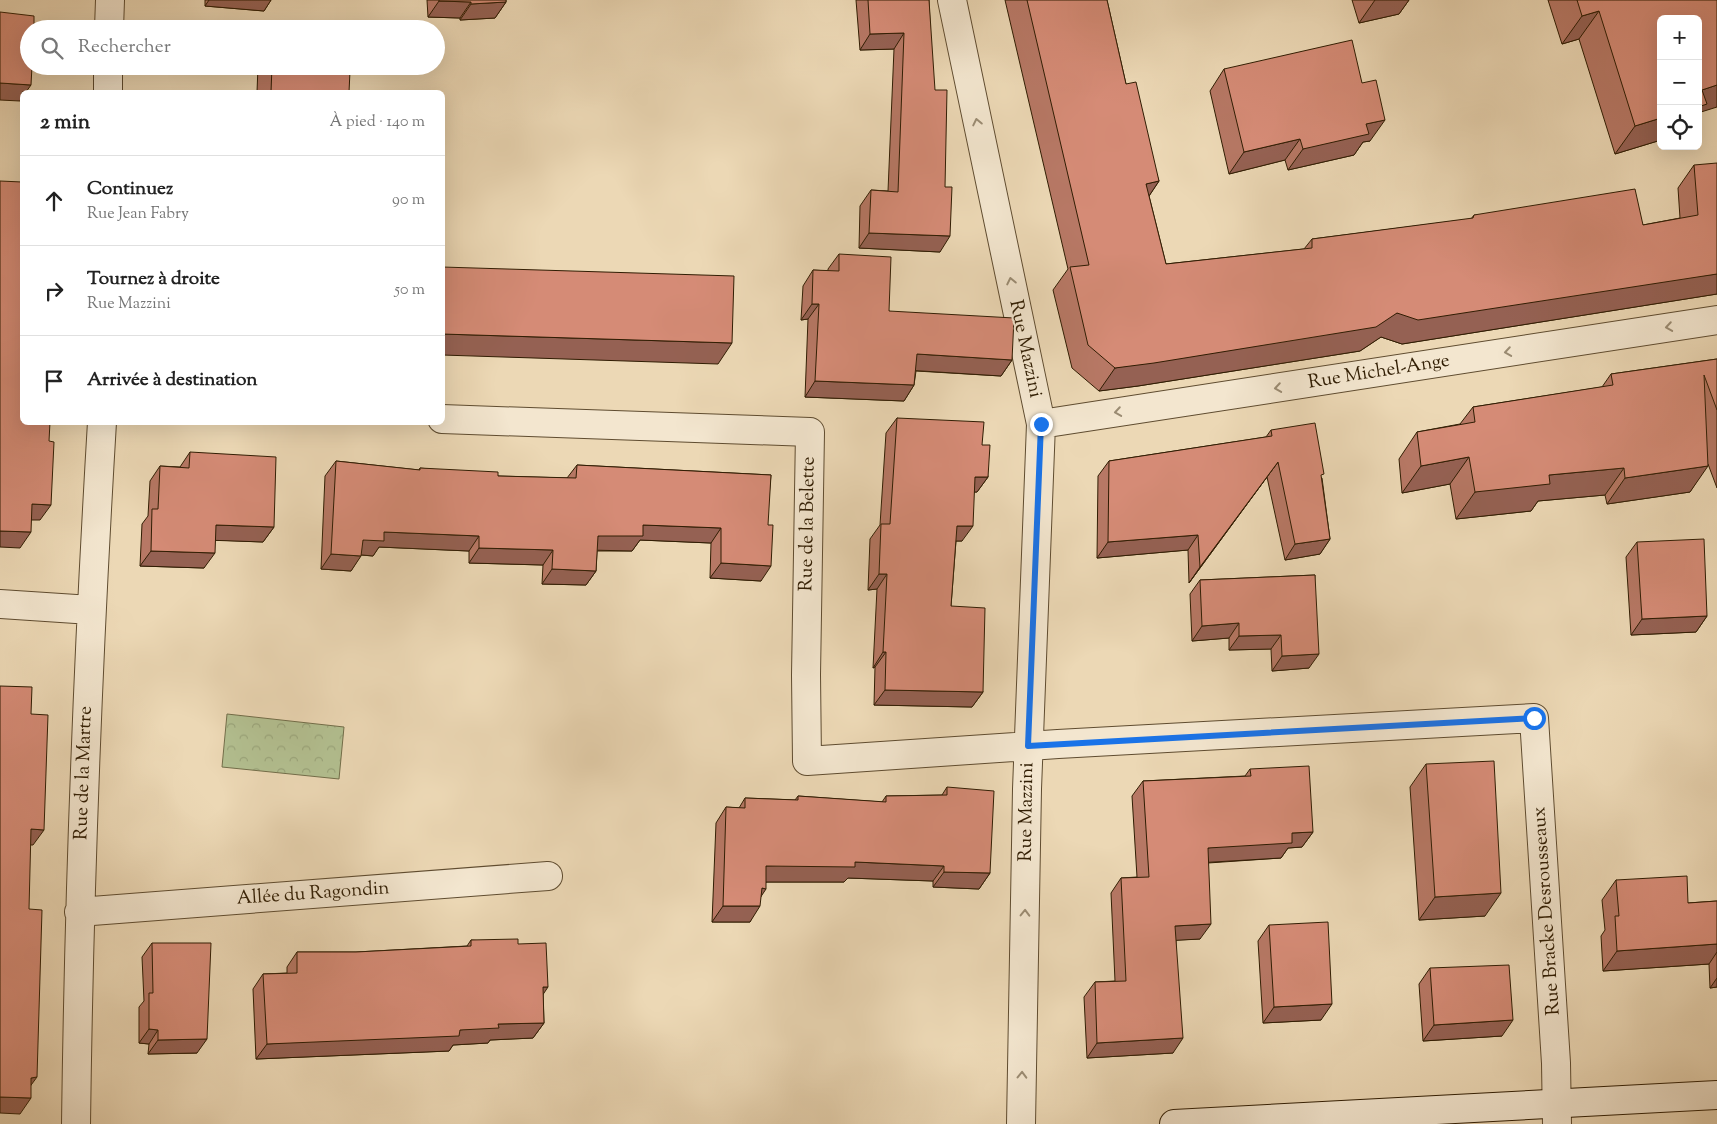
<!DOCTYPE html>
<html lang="fr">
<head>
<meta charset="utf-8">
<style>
	body { margin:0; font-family:"Sorts Mill Goudy",serif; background:#f2f2f2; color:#222 }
	.controls { position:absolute; right:15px; top:15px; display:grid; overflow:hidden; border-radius:8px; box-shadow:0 5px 20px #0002 }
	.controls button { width:45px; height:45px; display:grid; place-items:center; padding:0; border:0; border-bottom:1px solid #e0e0e0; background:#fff; color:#222; font:25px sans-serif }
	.stop { position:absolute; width:15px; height:15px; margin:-11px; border:4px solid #1a73e8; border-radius:50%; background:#fff }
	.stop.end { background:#1a73e8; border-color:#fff; box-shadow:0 1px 5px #0008 }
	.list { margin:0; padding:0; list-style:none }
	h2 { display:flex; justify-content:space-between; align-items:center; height:65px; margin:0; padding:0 20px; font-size:21px }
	h2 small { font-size:16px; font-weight:400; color:#767676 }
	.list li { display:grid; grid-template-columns:32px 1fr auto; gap:15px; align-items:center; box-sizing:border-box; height:90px; padding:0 20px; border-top:1px solid #e0e0e0 }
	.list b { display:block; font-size:19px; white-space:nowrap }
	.list p { margin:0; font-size:16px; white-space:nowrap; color:#767676 }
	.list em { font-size:16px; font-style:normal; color:#767676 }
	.icon { flex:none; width:28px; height:28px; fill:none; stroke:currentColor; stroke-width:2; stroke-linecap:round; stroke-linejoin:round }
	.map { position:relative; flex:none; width:1717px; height:1124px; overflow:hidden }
	.search { position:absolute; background:#fff; box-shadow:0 5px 20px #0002; left:20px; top:20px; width:425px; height:55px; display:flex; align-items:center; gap:12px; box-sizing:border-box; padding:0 18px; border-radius:28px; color:#767676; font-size:19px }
	.panel { position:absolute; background:#fff; box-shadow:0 5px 20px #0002; left:20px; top:90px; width:425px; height:335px; border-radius:8px }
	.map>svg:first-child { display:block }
	.forest { fill:url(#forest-crowns); stroke:#726e4a }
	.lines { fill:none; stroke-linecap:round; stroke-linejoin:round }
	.street-casing { stroke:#5f4c30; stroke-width:30 }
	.secondary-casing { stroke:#301d03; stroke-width:30 }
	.street { stroke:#f3e6cf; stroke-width:28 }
	.secondary { stroke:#f3e6cf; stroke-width:28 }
	.wall { fill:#b77865; stroke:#301d03 }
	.shaded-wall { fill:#956153; stroke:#301d03 }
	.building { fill:#d58b76; stroke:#301d03 }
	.oneway { stroke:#9b8c73 }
	.route { stroke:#1a73e8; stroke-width:6 }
	.labels { text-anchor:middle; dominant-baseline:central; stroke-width:4; stroke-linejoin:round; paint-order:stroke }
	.street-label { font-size:19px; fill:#301d03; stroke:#f3e6cf }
</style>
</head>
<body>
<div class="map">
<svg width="1717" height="1124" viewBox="0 0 1717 1124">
	<defs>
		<pattern id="forest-crowns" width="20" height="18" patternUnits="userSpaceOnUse" patternTransform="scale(1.25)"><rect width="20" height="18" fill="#b3c091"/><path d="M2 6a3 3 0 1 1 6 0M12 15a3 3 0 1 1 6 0" fill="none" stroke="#9aa57b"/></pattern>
	</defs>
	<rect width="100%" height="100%" fill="#ecd8b5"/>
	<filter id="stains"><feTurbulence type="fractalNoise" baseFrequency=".004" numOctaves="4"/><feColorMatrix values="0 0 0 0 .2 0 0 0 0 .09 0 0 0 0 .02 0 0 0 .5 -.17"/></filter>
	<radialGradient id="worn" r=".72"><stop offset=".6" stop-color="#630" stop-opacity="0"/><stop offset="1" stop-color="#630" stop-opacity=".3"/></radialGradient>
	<path class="forest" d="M 227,714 L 344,727 L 339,779 L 222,767 Z"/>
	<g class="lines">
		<g class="street-casing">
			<path id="street" d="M 952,0 L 1041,424 L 1027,789 L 1021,1124
				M 109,29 L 110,0
				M 108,92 L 108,66
				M 442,419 L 810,432 L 806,675 L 807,761 L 1058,744 L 1534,718 L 1556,1063 L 1557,1124
				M 1041,424 L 1717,320
				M 0,604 L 91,610
				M 79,912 L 548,876
				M 76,1124 C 79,890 88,656 102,422"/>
		</g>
		<g class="secondary-casing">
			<path id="secondary" d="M 1174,1124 L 1717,1095"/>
		</g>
		<use href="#street" class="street"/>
		<use href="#secondary" class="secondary"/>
	</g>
	<path class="wall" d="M 205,0 L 271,0 L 264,11 L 205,6 Z
		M 427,0 L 506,0 L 506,2 L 495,18 L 460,20 L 460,18 L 428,17 Z
		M 856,0 L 929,0 L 940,252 L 859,248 L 860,206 L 871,190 L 888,191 L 894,49 L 860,50 Z
		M 1005,0 L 1107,0 L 1126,84 L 1159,181 L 1149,196 L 1166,264 L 1304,249 L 1312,239 L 1471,219 L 1474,215 L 1643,225 L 1680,218 L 1678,188 L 1694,165 L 1717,294 L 1402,344 L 1381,337 L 1360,351 L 1138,386 L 1099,391 L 1072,368 L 1053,290 L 1068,269 Z
		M 1352,0 L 1409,0 L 1399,14 L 1359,23 Z
		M 1548,0 L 1717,0 L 1701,112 L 1698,116 L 1698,19 L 1661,19 L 1661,140 L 1615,154 L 1579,39 L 1562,44 Z
		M 258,66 L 326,66 L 326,70 L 349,92 L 257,92 Z
		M 1224,69 L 1370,141 L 1363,142 L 1354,155 L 1288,170 L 1285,160 L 1229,174 L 1210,91 Z
		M 839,254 L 889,311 L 1012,360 L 1001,376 L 916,371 L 914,385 L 904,401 L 805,397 L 808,319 L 801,320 L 803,286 L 813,270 L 828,271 L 828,269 Z
		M 1717,359 L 1717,488 L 1708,464 L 1690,492 L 1607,504 L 1605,495 L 1538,501 L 1531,511 L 1456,519 L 1450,484 L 1402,493 L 1399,459 L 1417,432 L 1460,424 L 1473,407 L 1602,387 L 1611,374 Z
		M 897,418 L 982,445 L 988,477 L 977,492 L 974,492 L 962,541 L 956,541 L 951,606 L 983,692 L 972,707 L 874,705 L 875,667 L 873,668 L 877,589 L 868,590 L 870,539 L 880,525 L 886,433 Z
		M 1271,430 L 1322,478 L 1330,539 L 1320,554 L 1285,560 L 1267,477 L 1189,583 L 1188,550 L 1097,558 L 1098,476 L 1109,461 L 1266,437 Z
		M 190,452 L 274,527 L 263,542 L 215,540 L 204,568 L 140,566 L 142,524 L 148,516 L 150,481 L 160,466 L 180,467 Z
		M 336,461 L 419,470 L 420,468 L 498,476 L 567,478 L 577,465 L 771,475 L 761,581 L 710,578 L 711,543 L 640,540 L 632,551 L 597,551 L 596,571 L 586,585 L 542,584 L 543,565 L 469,563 L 469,551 L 379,547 L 373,556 L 361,555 L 351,571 L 321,569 L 325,476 Z
		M 1637,542 L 1707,616 L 1696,632 L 1631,635 L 1626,557 Z
		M 1315,575 L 1309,668 L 1272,671 L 1271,649 L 1229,650 L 1229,638 L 1192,641 L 1190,594 L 1200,580 Z
		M 1426,764 L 1485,916 L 1419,920 L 1410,787 Z
		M 1250,769 L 1313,832 L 1302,847 L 1288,848 L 1281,858 L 1208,863 L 1200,939 L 1176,940 L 1173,1053 L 1087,1058 L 1084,997 L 1095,982 L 1115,981 L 1111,893 L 1121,878 L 1137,877 L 1132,796 L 1143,781 L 1245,776 Z
		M 947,787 L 990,873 L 979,889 L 933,887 L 933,881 L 848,878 L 844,882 L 766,882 L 761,896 L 750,922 L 712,922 L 716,823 L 726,807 L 739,808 L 745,798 L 795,800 L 798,796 L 882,802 L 886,796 L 942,795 Z
		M 1616,880 L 1688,903 L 1717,901 L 1717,987 L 1710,988 L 1709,964 L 1603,971 L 1601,936 L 1605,930 L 1602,900 Z
		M 1269,925 L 1321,1020 L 1263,1023 L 1258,941 Z
		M 471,940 L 518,944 L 543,994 L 544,1023 L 533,1038 L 490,1040 L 488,1043 L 453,1045 L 449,1051 L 256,1059 L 253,989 L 263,974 L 287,973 L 287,967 L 297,952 L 356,952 L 467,946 Z
		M 152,943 L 197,1053 L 148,1054 L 149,1044 L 139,1043 L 139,1007 L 144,1001 L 142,957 Z
		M 1430,968 L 1502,1036 L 1423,1041 L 1419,984 Z"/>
	<path class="shaded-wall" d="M 209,0 L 271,0 L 264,11 L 205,6 Z
		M 1375,0 L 1409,0 L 1399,14 L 1359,23 Z
		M 439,1 L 471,2 L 460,18 L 428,17 Z
		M 506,2 L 495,18 L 460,20 L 471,4 Z
		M 1599,11 L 1579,39 L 1562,44 L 1582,16 Z
		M 904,33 L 894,49 L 860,50 L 870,34 Z
		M 0,83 L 31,85 L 26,92 L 22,92 L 22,97 L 20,101 L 0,100 Z
		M 1717,85 L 1717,107 L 1701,112 L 1698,116 L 1698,95 L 1702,90 Z
		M 1661,118 L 1661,140 L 1615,154 L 1635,126 Z
		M 1385,120 L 1370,141 L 1363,142 L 1354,155 L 1288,170 L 1303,149 L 1366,124 Z
		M 1300,139 L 1285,160 L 1229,174 L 1244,152 Z
		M 1159,181 L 1143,205 L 1146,184 Z
		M 869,233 L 950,236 L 940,252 L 859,248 Z
		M 1717,274 L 1717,294 L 1402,344 L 1381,337 L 1360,351 L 1138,386 L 1099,391 L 1115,368 L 1397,313 Z
		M 812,304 L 819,304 L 808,319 L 801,320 Z
		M 442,334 L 732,343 L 718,364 L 442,355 Z
		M 917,354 L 1012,360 L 1001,376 L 906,370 Z
		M 815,381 L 914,385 L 904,401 L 805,397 Z
		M 1469,457 L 1450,484 L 1402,493 L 1421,466 Z
		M 1278,462 L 1267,477 L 1189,583 L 1200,567 Z
		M 1708,466 L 1690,492 L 1607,504 L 1625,478 Z
		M 1624,468 L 1605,495 L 1538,501 L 1531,511 L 1456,519 L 1475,492 L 1549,475 Z
		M 975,477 L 988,477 L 977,492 L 965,492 Z
		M 32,504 L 51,505 L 40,520 L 21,520 Z
		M 216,525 L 274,527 L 263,542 L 205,540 Z
		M 643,525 L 721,528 L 711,543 L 640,540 L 632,551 L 588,550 L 598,536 Z
		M 957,526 L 973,526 L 962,541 L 947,541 Z
		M 0,531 L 31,532 L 20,548 L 0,547 Z
		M 384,532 L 479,536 L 469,551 L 379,547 L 373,556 L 352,554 L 363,540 Z
		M 1198,535 L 1188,550 L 1097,558 L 1108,542 Z
		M 1330,539 L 1320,554 L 1285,560 L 1295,544 Z
		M 479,548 L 553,550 L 543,565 L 469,563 Z
		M 151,551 L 215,553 L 204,568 L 140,566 Z
		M 331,554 L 361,556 L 351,571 L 321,569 Z
		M 721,563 L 771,566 L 761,581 L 710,578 Z
		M 552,569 L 596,571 L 586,585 L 542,584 Z
		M 879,574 L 887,574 L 877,589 L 868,590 Z
		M 1707,616 L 1696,632 L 1631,635 L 1642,619 Z
		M 1239,623 L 1229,638 L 1192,641 L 1202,626 Z
		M 1281,635 L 1271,649 L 1229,650 L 1239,636 Z
		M 883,652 L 886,652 L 875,667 L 873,668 Z
		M 1319,654 L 1309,668 L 1272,671 L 1282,656 Z
		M 885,690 L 983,692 L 972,707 L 874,705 Z
		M 31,829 L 44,830 L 33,845 L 20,845 Z
		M 1313,832 L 1302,847 L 1288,848 L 1281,858 L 1197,863 L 1208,848 L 1292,833 Z
		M 855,862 L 944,866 L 933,881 L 848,878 L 844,882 L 755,882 L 766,866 Z
		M 944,872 L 990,873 L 979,889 L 933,887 Z
		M 762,888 L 766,889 L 756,904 Z
		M 1501,893 L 1485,916 L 1419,920 L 1435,897 Z
		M 723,906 L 760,906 L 750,922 L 712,922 Z
		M 1211,924 L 1200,939 L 1164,941 L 1175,926 Z
		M 1717,944 L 1717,952 L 1709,964 L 1603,971 L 1617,951 Z
		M 1717,978 L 1717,987 L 1710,988 Z
		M 543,987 L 548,987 L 538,1002 Z
		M 1332,1004 L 1321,1020 L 1263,1023 L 1274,1007 Z
		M 1513,1020 L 1502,1036 L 1423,1041 L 1434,1025 Z
		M 544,1023 L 533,1038 L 490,1040 L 488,1043 L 453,1045 L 449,1051 L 256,1059 L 267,1044 L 460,1030 L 498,1024 Z
		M 149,1029 L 158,1030 L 149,1044 L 139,1043 Z
		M 1183,1038 L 1173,1053 L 1087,1058 L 1097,1043 Z
		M 207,1039 L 197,1053 L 148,1054 L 158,1040 Z
		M 37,1077 L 26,1092 L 31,1078 Z
		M 0,1097 L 31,1098 L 20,1114 L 0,1113 Z"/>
	<path class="building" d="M 439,0 L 506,0 L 506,2 L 471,4 L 471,2 L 439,1 Z
		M 868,0 L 929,0 L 935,90 L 947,90 L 945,187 L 952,187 L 950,236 L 869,233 L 871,190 L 898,192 L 904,33 L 870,34 Z
		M 1027,0 L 1107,0 L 1126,84 L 1136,82 L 1159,181 L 1146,184 L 1166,264 L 1312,248 L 1312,239 L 1473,218 L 1474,215 L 1635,189 L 1643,225 L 1698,215 L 1694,165 L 1717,163 L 1717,274 L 1418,320 L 1397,313 L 1376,327 L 1154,363 L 1115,368 L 1088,345 L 1070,267 L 1089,265 Z
		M 1577,0 L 1717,0 L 1717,85 L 1702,90 L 1707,104 L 1698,107 L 1698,19 L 1661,19 L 1661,118 L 1635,126 L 1599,11 L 1582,16 Z
		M 0,12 L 34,16 L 34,29 L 29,29 L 29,66 L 32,66 L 31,85 L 0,83 Z
		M 1352,40 L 1362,83 L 1376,80 L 1385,120 L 1366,124 L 1369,134 L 1303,149 L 1300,139 L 1244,152 L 1224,69 Z
		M 272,66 L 326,66 L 326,70 L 350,71 L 349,92 L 271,92 Z
		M 0,181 L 22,182 L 22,422 L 50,422 L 49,441 L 54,442 L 51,505 L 32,504 L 31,532 L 0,531 Z
		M 839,254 L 891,257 L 889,311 L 1014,318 L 1012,360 L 917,354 L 914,385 L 815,381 L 819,304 L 812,304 L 813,270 L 839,271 Z
		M 442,267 L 734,276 L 732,343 L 442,334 Z
		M 1717,359 L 1717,410 L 1704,375 L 1708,466 L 1625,478 L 1624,468 L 1549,475 L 1550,484 L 1475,492 L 1469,457 L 1421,466 L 1417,432 L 1475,422 L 1473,407 L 1613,385 L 1611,374 Z
		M 897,418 L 984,422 L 982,445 L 990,445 L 988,477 L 975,477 L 973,526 L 957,526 L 951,606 L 985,608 L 983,692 L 885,690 L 886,652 L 883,652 L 887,574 L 879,574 L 881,524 L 890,524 Z
		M 1315,423 L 1324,474 L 1321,475 L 1330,539 L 1295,544 L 1278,462 L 1200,567 L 1198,535 L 1108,542 L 1109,461 L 1272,436 L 1271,430 Z
		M 190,452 L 276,457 L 274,527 L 216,525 L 215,553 L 151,551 L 152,509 L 158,509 L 160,466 L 189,468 Z
		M 336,461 L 420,470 L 420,468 L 498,472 L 498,476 L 576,478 L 577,465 L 771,475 L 768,525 L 773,525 L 771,566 L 721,563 L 721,528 L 643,525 L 643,536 L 598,536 L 596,571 L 552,569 L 553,550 L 479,548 L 479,536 L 384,532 L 384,541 L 363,540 L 361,556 L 331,554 Z
		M 1704,539 L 1707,616 L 1642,619 L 1637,542 Z
		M 1315,575 L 1319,654 L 1282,656 L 1281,635 L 1239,636 L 1239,623 L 1202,626 L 1200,580 Z
		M 0,686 L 32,687 L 31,714 L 48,715 L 44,830 L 31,829 L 29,909 L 42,910 L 37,1077 L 31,1078 L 31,1098 L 0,1097 Z
		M 1494,761 L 1501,893 L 1435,897 L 1426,764 Z
		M 1309,766 L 1313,832 L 1292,833 L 1292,843 L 1208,848 L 1211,924 L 1175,926 L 1183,1038 L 1097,1043 L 1095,982 L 1126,981 L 1121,878 L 1149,877 L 1143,781 L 1251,776 L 1250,769 Z
		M 947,787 L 994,791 L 990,873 L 944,872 L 944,866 L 855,862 L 855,867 L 766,866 L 766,889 L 762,888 L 760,906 L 723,906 L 726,807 L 745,808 L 745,798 L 798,800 L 798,796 L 886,802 L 886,796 L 947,795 Z
		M 1687,876 L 1688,903 L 1717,901 L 1717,944 L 1617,951 L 1615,916 L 1619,916 L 1616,880 Z
		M 1328,922 L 1332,1004 L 1274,1007 L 1269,925 Z
		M 518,939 L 518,944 L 546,943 L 548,987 L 543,987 L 544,1023 L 498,1024 L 499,1028 L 460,1030 L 459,1036 L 267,1044 L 263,974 L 297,973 L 297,952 L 356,952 L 471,946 L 471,940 Z
		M 152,943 L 211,943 L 207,1039 L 158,1040 L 158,1030 L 149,1029 L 149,993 L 153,993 Z
		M 1509,965 L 1513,1020 L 1434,1025 L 1430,968 Z"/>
	<defs><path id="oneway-chevron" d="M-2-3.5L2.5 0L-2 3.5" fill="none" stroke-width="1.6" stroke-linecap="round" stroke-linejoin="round" transform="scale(1.25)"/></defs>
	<g class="oneway">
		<use href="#oneway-chevron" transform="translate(977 122) rotate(-102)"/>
		<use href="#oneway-chevron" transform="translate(1011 281) rotate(-102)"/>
		<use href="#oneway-chevron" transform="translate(1669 327) rotate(171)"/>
		<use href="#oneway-chevron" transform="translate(1508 352) rotate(171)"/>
		<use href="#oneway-chevron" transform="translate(1278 388) rotate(171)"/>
		<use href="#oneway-chevron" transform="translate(1118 412) rotate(171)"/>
		<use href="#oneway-chevron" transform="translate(1025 913) rotate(-89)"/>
		<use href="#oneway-chevron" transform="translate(1022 1075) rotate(-89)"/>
	</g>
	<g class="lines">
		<path class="route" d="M 1041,424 L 1028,746 L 1534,718"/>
	</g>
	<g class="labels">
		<g class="street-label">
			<text transform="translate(1025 349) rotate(78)">Rue Mazzini</text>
			<text transform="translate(1379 372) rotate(-9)">Rue Michel-Ange</text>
			<text transform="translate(808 524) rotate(-89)">Rue de la Belette</text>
			<text transform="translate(84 773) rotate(-88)">Rue de la Martre</text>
			<text transform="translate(1027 812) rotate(-89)">Rue Mazzini</text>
			<text transform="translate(313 894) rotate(-4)">Allée du Ragondin</text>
			<text transform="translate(1547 911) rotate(-94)">Rue Bracke Desrousseaux</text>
		</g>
	</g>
	<rect width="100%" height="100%" filter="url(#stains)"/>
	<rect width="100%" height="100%" fill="url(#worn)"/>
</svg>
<div class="controls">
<button>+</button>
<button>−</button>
<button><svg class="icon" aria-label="locate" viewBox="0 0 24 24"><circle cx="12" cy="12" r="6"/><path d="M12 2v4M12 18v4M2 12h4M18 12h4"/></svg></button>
</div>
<div class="stop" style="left:1534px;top:718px"></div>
<div class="stop end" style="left:1041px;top:424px"></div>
<div class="search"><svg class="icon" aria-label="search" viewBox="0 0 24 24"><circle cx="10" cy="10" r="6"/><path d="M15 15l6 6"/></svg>Rechercher</div>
<section class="panel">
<h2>2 min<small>À pied · 140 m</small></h2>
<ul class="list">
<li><svg class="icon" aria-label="ahead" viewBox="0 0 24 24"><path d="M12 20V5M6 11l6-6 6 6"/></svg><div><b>Continuez</b><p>Rue Jean Fabry</p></div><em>90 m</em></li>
<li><svg class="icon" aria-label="right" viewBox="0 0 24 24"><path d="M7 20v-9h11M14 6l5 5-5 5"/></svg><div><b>Tournez à droite</b><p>Rue Mazzini</p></div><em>50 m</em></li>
<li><svg class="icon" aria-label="arrive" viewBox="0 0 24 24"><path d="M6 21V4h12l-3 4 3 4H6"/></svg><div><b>Arrivée à destination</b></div></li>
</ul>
</section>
</div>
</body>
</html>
